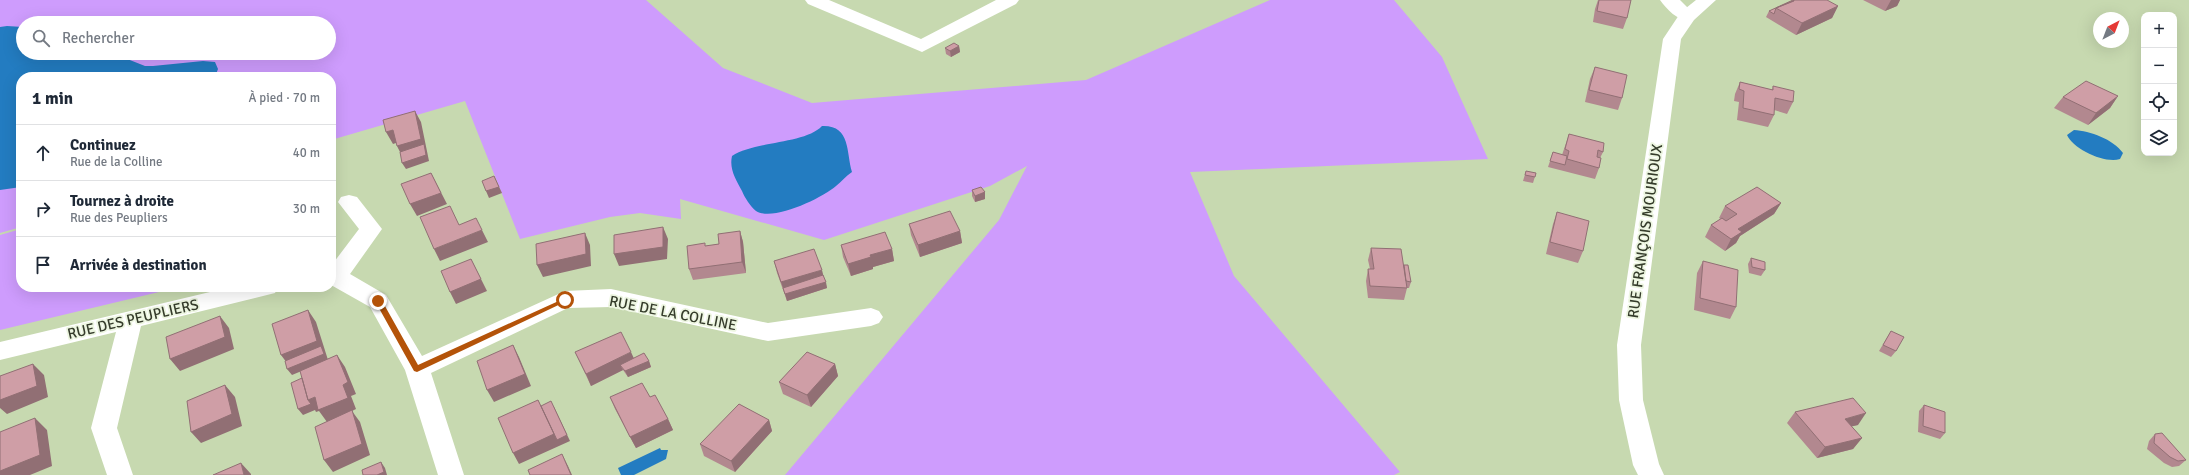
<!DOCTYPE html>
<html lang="fr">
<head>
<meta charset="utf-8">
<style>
	body { margin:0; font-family:Signika,sans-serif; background:#f6f6f7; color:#1f2937 }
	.controls { position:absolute; right:12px; top:12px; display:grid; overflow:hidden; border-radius:8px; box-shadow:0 4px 16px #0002 }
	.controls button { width:36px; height:36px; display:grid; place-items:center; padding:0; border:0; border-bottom:1px solid #e0e1e3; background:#fff; color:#1f2937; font:20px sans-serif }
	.compass { position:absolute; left:2093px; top:12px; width:36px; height:36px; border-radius:50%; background:#fff; box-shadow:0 4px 16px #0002; rotate:42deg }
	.stop { position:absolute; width:12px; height:12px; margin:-9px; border:3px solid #b45309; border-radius:50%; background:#fff }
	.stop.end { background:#b45309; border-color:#fff; box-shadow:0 1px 4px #0008 }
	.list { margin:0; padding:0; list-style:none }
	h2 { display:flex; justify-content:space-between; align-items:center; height:52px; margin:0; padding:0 16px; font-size:17px }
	h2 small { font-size:13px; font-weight:400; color:#747a83 }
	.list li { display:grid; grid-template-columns:26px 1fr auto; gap:12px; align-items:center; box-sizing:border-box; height:56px; padding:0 16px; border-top:1px solid #e0e1e3 }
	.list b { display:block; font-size:15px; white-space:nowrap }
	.list p { margin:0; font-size:13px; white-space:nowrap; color:#747a83 }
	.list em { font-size:13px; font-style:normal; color:#747a83 }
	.icon { flex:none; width:22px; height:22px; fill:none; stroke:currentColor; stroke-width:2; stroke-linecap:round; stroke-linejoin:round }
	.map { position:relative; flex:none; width:2189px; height:475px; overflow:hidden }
	.search { position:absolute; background:#fff; box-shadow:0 4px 16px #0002; left:16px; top:16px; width:320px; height:44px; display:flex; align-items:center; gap:10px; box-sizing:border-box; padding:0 14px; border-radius:22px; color:#747a83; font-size:15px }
	.panel { position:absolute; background:#fff; box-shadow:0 4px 16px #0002; left:16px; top:72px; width:320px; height:220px; border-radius:16px }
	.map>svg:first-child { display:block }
	.green { fill:#ce9cfd; fill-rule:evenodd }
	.water { fill:#237cc1 }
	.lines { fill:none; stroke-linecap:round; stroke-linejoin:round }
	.minor { fill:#fff; fill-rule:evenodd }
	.tertiary { fill:#fff; fill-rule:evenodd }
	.wall { fill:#b2888f }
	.shaded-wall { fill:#916f74 }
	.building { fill:#cf9ea6; stroke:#916f74 }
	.route { fill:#b45309 }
	.labels { text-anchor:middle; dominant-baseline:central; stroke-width:3.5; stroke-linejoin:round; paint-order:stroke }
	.street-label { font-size:15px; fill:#353c2b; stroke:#edf6e1 }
</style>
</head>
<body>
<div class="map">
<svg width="2189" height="475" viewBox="0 0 2189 475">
	<rect width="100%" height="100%" fill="#c7d9b0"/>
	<path class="green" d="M 0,0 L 646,0 L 723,68 L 812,103 L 1086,80 L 1270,0 L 1394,0 L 1442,57 L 1488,159 L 1190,172 L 1234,276 L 1400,472 L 1394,475 L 785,475 L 999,220 L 1027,166 L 990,186 L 824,240 L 680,199 L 681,219 L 640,213 L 610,217 L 520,239 L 465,101 L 331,140 L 331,77 L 21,77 L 21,227 L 0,233 ZM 23,23 L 329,23 L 329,53 L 23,53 Z
		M 21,229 L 21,287 L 180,287 L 0,330 L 0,235 Z"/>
	<path class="water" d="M 7,26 L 23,27 L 23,53 L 112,53 L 145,66 L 153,66 L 203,61 L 215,62 L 218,69 L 215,77 L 21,77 L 21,187 L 0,190 L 0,27 Z
		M 822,126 C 851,125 846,152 852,172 C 846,176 841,182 836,186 C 822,198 773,222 756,211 C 750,206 745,198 742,191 C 736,180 729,169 732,156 C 755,141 805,144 822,126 Z
		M 2074,130 C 2090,131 2113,139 2123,153 L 2120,159 C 2105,164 2073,149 2067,135 Z
		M 660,448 L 661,450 L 668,450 L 666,459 L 634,475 L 621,475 L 618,468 Z"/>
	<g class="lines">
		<path class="minor" d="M 805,0 L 829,0 L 921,39 L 996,0 L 1019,0 L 1016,4 L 922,52 L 808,4 Z
			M 1660,0 L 1680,0 L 1696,16 L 1693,20 C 1680,23 1668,11 1660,0 Z
			M 349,195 L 357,197 L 382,229 L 350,274 L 386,295 L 422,356 L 565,291 L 611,289 L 768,323 L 871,308 L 879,311 L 883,317 L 879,323 L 871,326 L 768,341 L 611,307 L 568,308 L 431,373 L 464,475 L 438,475 L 405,370 L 370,307 L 331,285 L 331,266 L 359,229 L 338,202 L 341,197 Z
			M 231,287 L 278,287 L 275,293 L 267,295 L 141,326 L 117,428 L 133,475 L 107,475 L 91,428 L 116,332 L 0,360 L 0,342 Z"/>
		<path class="tertiary" d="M 1696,0 L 1716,0 L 1694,20 L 1681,39 L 1641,345 L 1643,400 L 1659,464 L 1664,475 L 1638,475 L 1633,465 L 1619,400 L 1617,345 L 1663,39 L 1681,12 Z"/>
	</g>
	<path class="wall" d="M 1598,0 L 1627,18 L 1623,29 L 1593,22 L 1595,9 Z
		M 1863,0 L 1900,0 L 1897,6 L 1885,11 Z
		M 1794,1 L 1838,6 L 1832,18 L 1796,35 L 1766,17 L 1769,11 Z
		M 959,46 L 960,52 L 951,57 L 946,54 L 945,48 Z
		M 1595,67 L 1622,98 L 1618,110 L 1585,102 L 1590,79 Z
		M 1740,82 L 1772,90 L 1773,86 L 1793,102 L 1787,114 L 1774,110 L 1774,115 L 1768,127 L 1737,120 L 1739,102 L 1734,101 L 1735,94 Z
		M 2118,96 L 2110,108 L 2088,125 L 2054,108 L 2063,97 Z
		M 1569,134 L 1603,152 L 1600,158 L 1599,168 L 1595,179 L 1548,167 L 1553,152 L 1562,155 Z
		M 1526,171 L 1536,173 L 1533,183 L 1523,181 Z
		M 972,190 L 985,192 L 985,199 L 975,202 L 972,196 Z
		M 1781,203 L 1774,214 L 1740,236 L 1736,243 L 1725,251 L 1705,237 L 1711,225 L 1721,219 L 1719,218 L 1725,206 Z
		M 1557,212 L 1583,251 L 1578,263 L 1546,254 L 1553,224 Z
		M 909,224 L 960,231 L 962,243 L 920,257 L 911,235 Z
		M 740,231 L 743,242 L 746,273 L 693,280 L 689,269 L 706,246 L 719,244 Z
		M 841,245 L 892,249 L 894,261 L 873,267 L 873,269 L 851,276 L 843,257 Z
		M 1371,248 L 1404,265 L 1411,282 L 1409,288 L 1407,288 L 1404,300 L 1368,298 L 1366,281 L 1368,269 L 1370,269 L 1368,260 Z
		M 1751,258 L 1765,270 L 1761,276 L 1749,273 L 1748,264 Z
		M 774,261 L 823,275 L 827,288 L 787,301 L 777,273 Z
		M 1703,261 L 1736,307 L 1730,319 L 1694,310 L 1697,273 Z
		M 1891,331 L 1896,351 L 1891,357 L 1879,351 Z
		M 575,352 L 634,358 L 649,361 L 651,367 L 628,377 L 623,370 L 591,386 Z
		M 835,364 L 838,376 L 811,407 L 783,394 L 779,382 Z
		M 610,397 L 650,397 L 668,419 L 673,430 L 636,448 L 615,409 Z
		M 1924,405 L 1945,433 L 1940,439 L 1918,432 L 1919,411 Z
		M 1795,412 L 1858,425 L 1851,426 L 1862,438 L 1853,449 L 1817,458 L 1787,423 Z
		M 769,420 L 772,431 L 735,472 L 704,456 L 700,444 Z
		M 2155,434 L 2186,460 L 2179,466 L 2172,467 L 2164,463 L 2147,449 L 2149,441 Z"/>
	<path class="shaded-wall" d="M 1891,0 L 1900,0 L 1897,6 L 1885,11 Z
		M 1838,6 L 1832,18 L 1796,35 L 1802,23 Z
		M 959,46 L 960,52 L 951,57 L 950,51 Z
		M 2118,96 L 2110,108 L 2088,125 L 2096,113 Z
		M 415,111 L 421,122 L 429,161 L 406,169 L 402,163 L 403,158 L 397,146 Z
		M 393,130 L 399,142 L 393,144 L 386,132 Z
		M 431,173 L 447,204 L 417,216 L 410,204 Z
		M 494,176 L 502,193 L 489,198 L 486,191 Z
		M 985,192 L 985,199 L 975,202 L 975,196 Z
		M 1781,203 L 1774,214 L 1740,236 L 1736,243 L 1725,251 L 1731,239 L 1738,229 Z
		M 663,227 L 668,239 L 667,259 L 619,266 L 614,254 Z
		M 482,230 L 488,242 L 440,261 L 434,249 Z
		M 740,231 L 743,242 L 746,273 L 742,262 Z
		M 960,231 L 962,243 L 920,257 L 918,245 Z
		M 585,233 L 590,245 L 591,266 L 543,277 L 537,265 Z
		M 892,249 L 894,261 L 873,267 L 873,269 L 851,276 L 848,264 L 870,255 Z
		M 471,259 L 487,291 L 456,304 L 450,292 Z
		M 822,270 L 825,282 L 783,288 L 781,282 Z
		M 826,282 L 827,288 L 787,301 L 785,294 Z
		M 308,310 L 316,322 L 328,360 L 292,375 L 287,369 L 290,367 L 281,355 Z
		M 220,316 L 229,328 L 234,349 L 180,371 L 170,359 Z
		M 513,345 L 519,357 L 531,386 L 494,402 L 487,390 Z
		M 631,352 L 636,363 L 620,365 L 623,370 L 591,386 L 586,374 Z
		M 337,355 L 345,367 L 356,394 L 351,396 L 356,409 L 352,411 L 360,422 L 370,455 L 333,472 L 324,460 L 327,422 L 319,411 L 316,412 L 315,410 L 303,415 L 298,409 L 308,400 L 343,385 Z
		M 649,361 L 651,367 L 628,377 L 625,371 Z
		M 33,364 L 44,375 L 48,397 L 7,414 L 0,408 L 0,400 Z
		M 835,364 L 838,376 L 811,407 L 807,395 Z
		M 225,385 L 235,397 L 242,426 L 201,443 L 191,432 Z
		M 538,400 L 544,412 L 554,407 L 570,441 L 519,464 L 513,453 Z
		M 1866,413 L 1858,425 L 1836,430 L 1845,419 Z
		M 35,418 L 47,430 L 52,466 L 30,475 L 0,475 L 0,471 Z
		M 668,419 L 673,430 L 636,448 L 630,437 Z
		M 769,420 L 772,431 L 735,472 L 731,461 Z
		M 1862,438 L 1853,449 L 1817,458 L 1825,447 Z
		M 562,454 L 568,466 L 572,475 L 571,475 Z
		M 381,462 L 385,468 L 387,475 L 377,475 Z
		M 241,463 L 251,474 L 251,475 L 244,475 Z"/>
	<path class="building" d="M 1599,0 L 1631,0 L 1627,18 L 1597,11 Z
		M 1793,0 L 1794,1 L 1776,8 L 1774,14 L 1769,11 Z
		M 1795,0 L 1827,0 L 1838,6 L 1802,23 L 1776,8 Z
		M 954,43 L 959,46 L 950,51 L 945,48 Z
		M 1595,67 L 1627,75 L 1622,98 L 1589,90 Z
		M 2086,81 L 2118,96 L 2096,113 L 2063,97 Z
		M 1740,82 L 1773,90 L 1773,86 L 1794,91 L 1793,102 L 1775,98 L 1774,115 L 1743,108 L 1744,91 L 1739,89 Z
		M 415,111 L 421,139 L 397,146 L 393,130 L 386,132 L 383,120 Z
		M 1569,134 L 1604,143 L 1603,152 L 1598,150 L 1597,157 L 1601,158 L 1599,168 L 1567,159 L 1569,151 L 1565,149 Z
		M 424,144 L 426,155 L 402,163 L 400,152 Z
		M 1553,152 L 1567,156 L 1565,165 L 1550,161 Z
		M 1526,171 L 1536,173 L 1535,177 L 1525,175 Z
		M 431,173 L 441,193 L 410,204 L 401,184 Z
		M 494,176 L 499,187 L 486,191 L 482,181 Z
		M 981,187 L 985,192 L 975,196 L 972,190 Z
		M 1757,187 L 1781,203 L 1738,229 L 1742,232 L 1731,239 L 1711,225 L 1722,218 L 1726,221 L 1737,214 L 1725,206 Z
		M 450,206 L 459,225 L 476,218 L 482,230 L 434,249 L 420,217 Z
		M 950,211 L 960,231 L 918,245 L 909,224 Z
		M 1557,212 L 1589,221 L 1583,251 L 1550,242 Z
		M 663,227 L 663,247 L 614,254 L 614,235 Z
		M 740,231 L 742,262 L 689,269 L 687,246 L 705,243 L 705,246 L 719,244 L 718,234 Z
		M 885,232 L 892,249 L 870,255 L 871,257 L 848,264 L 841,245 Z
		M 585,233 L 586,254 L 537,265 L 536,244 Z
		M 1371,248 L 1401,249 L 1407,288 L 1370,286 L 1368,269 L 1374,269 Z
		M 814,249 L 822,270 L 781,282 L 774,261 Z
		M 1751,258 L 1765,262 L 1765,270 L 1752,267 Z
		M 471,259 L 481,279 L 450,292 L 441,271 Z
		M 1703,261 L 1738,270 L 1736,307 L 1700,298 Z
		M 1404,265 L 1408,265 L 1411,282 L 1406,281 Z
		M 823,275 L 826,282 L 785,294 L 783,288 Z
		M 308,310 L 317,341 L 281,355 L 272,324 Z
		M 220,316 L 225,337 L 170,359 L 166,337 Z
		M 1891,331 L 1904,337 L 1896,351 L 1883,345 Z
		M 621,332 L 631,352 L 586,374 L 575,352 Z
		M 513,345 L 525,374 L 487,390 L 477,361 Z
		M 321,346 L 324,354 L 287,369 L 285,361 Z
		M 807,352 L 835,364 L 807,395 L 779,382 Z
		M 644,353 L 649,361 L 625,371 L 620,365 Z
		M 337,355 L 348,382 L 343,385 L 348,398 L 318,410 L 315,397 L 308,400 L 300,371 Z
		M 33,364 L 37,386 L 0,400 L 0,376 Z
		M 302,378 L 308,400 L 311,404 L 298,409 L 291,383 Z
		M 642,383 L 650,397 L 655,395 L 668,419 L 630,437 L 610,397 Z
		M 225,385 L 232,414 L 191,432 L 187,401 Z
		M 1853,398 L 1866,413 L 1845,419 L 1862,438 L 1825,447 L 1795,412 Z
		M 538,400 L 554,434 L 513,453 L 498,418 Z
		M 551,401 L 567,435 L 557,440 L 541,406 Z
		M 739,404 L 769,420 L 731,461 L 700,444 Z
		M 1924,405 L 1945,412 L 1945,433 L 1923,426 Z
		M 352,410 L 362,444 L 324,460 L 315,427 Z
		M 35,418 L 40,455 L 0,471 L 0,432 Z
		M 2162,433 L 2186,460 L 2178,461 L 2170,457 L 2154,443 L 2155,434 Z
		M 562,454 L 571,475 L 530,475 L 528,470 Z
		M 381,462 L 384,472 L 377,475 L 363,475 L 362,470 Z
		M 241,463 L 244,475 L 213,475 Z"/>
	<path class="route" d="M 376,299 L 381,299 L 418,365 L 563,299 L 569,300 L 417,372 L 414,371 L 375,301 Z"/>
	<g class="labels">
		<g class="street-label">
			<text transform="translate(1645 231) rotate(-82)">RUE FRANÇOIS MOURIOUX</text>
			<text transform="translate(673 313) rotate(11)">RUE DE LA COLLINE</text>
			<text transform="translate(133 319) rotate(-13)">RUE DES PEUPLIERS</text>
		</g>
	</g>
</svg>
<div class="controls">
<button>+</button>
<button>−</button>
<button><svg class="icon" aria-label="locate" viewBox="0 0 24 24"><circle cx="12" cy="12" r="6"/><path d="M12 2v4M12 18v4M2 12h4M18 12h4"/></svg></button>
<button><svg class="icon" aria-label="layers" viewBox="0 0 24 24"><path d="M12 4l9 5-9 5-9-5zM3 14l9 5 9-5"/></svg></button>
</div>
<svg class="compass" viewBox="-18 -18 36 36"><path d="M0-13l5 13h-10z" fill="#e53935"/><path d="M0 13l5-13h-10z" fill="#747a83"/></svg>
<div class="stop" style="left:565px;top:300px"></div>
<div class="stop end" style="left:378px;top:301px"></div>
<div class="search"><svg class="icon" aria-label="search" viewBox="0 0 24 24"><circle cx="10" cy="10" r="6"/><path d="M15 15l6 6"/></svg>Rechercher</div>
<section class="panel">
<h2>1 min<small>À pied · 70 m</small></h2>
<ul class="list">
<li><svg class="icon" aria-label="ahead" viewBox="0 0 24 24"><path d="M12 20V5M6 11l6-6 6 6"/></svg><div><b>Continuez</b><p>Rue de la Colline</p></div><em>40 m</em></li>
<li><svg class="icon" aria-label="right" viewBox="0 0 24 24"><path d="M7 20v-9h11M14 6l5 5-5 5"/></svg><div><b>Tournez à droite</b><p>Rue des Peupliers</p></div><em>30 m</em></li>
<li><svg class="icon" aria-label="arrive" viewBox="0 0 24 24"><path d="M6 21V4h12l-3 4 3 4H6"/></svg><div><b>Arrivée à destination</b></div></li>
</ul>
</section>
</div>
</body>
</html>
